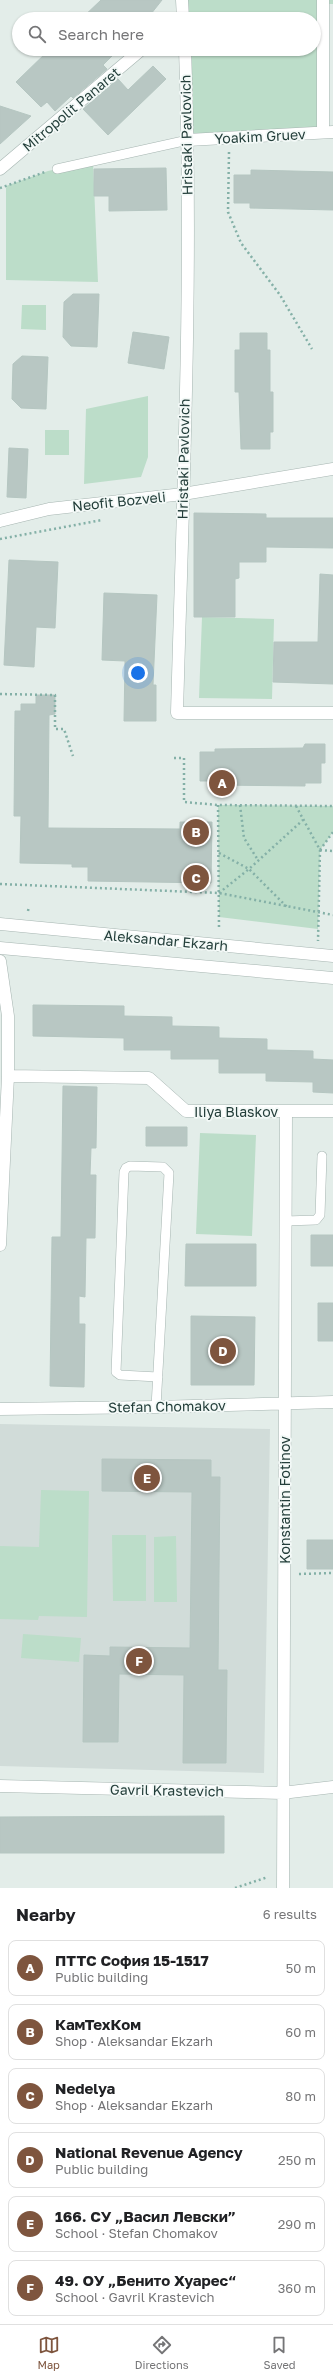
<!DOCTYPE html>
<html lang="en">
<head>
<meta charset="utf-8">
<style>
	body { margin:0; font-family:"Golos Text",sans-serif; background:#f2f2f2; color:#202124 }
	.you { position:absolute; left:138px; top:673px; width:14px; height:14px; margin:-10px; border:3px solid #fff; border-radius:50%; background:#1a73e8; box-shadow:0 0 0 6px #1a73e833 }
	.badge { display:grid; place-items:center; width:26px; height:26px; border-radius:50%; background:#7e553e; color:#fff; font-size:13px; font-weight:700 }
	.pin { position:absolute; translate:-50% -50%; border:2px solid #fff; box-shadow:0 1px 4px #0006 }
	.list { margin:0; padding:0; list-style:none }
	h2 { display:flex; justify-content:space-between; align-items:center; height:52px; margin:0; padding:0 16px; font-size:17px }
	h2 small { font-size:13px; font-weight:400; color:#757577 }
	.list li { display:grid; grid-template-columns:26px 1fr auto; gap:12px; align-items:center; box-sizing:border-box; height:56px; margin:0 8px 8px; padding:0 8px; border:1px solid #e0e0e0; border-radius:8px }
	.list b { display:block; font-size:15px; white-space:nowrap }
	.list p { margin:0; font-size:13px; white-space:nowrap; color:#757577 }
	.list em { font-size:13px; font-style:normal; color:#757577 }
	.icon { flex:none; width:22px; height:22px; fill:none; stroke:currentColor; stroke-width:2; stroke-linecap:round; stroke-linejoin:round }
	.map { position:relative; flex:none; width:333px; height:1888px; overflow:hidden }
	.search { position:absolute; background:#fff; box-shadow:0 1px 3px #0004; left:12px; right:12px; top:12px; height:44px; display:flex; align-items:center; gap:10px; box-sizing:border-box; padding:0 14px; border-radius:22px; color:#757577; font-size:15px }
	.sheet { height:436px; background:#fff }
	nav { display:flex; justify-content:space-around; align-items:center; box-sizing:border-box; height:56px; border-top:1px solid #e0e0e0; background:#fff; font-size:11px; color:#757577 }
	nav a { display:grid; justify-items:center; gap:2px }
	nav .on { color:#7e553e }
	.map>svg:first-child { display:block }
	.built { fill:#d1dcd9 }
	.green { fill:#bcddc9 }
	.building { fill:#b8c7c3; stroke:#b5c6c1 }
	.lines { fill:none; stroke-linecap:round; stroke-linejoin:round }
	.service-casing { stroke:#a6b5b1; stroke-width:10 }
	.minor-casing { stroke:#a6b5b1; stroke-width:13 }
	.tertiary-casing { stroke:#a6b5b1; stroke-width:13 }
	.path { stroke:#84b0a7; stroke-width:2.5; stroke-dasharray:2 3; stroke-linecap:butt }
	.service { stroke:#fff; stroke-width:9 }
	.minor { stroke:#fff; stroke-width:12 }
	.tertiary { stroke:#fff; stroke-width:12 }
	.labels { text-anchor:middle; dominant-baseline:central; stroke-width:3.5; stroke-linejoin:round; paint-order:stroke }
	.street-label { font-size:14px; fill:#233e3a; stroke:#f3f9f7 }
</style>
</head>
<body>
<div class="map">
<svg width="333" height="1888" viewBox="0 0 333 1888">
	<rect width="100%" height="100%" fill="#e3ede9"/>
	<path class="built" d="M 0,1424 L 270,1429 L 264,1773 L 0,1766 Z"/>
	<path class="green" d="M 180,0 L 333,0 L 333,4 L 323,4 L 323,132 L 188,140 L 182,49 L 314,49 L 314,19 L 181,19 Z
		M 93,161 L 98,282 L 6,280 L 6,186 L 48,171 Z
		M 22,305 L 46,305 L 46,330 L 21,329 Z
		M 148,396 L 148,457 L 141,477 L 84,484 L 86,409 Z
		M 45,430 L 69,430 L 69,455 L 45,455 Z
		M 202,617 L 274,619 L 272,699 L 199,698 Z
		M 218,805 L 333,806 L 333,832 L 320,850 L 318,929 L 219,917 Z
		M 200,1133 L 256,1135 L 252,1236 L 196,1234 Z
		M 41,1490 L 89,1491 L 87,1617 L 39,1616 L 38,1620 L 0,1619 L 0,1546 L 39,1547 Z
		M 112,1535 L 146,1535 L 146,1601 L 113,1601 Z
		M 176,1536 L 177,1602 L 154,1602 L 154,1537 Z
		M 23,1634 L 81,1638 L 79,1662 L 21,1658 Z"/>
	<path class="building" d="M 101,0 L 162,0 L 147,19 L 81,19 Z
		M 50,49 L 119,49 L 103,65 L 107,69 L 73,98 L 71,96 L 55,111 L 47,102 L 41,107 L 16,82 Z
		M 153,66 L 166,79 L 108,135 L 83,109 L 118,79 L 128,90 Z
		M 0,106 L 31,116 L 0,144 Z
		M 166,168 L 167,210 L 109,211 L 109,196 L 94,196 L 94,169 Z
		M 251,170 L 333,172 L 333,210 L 250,208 L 250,203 L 234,203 L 234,175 L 251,175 Z
		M 73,294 L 99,294 L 97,347 L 71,346 L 63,337 L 64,302 Z
		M 133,332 L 169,337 L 164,369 L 128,363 Z
		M 240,333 L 267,333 L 267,350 L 270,350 L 270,392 L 273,392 L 273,432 L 270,432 L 270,449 L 241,449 L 239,392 L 235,392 L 235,350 L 240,350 Z
		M 22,356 L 48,357 L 46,409 L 21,408 L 12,399 L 13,364 Z
		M 9,448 L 28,449 L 26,498 L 7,497 Z
		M 194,513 L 266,514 L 266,518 L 333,518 L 333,548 L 266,547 L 266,562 L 239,562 L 239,578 L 235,579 L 235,617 L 194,617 Z
		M 9,560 L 58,562 L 55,628 L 36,627 L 34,667 L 4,665 Z
		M 320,574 L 333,575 L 333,684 L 273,682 L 274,642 L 318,642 Z
		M 104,593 L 157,595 L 153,685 L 156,685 L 156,721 L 124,721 L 125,661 L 102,660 Z
		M 36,695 L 55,695 L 55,714 L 49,715 L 48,828 L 180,829 L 180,822 L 212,822 L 211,883 L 88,881 L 88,867 L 72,867 L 72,864 L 20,863 L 21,816 L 14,816 L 15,711 L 21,711 L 21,704 L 36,704 Z
		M 305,744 L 325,744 L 325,763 L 321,763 L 321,783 L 305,783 L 305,786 L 216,785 L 216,781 L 200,781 L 200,752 L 215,752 L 215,749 L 303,748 Z
		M 33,1005 L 124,1006 L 124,1016 L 172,1017 L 172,1026 L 219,1027 L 219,1038 L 267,1039 L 267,1050 L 313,1051 L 313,1059 L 333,1060 L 333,1093 L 313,1092 L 313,1082 L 266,1081 L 266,1073 L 219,1073 L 219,1059 L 171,1059 L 171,1050 L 124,1050 L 124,1038 L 33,1036 Z
		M 63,1086 L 97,1087 L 96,1148 L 91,1148 L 90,1175 L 96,1175 L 95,1238 L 86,1238 L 85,1297 L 79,1296 L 79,1324 L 85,1324 L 84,1387 L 50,1386 L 52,1237 L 61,1237 Z
		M 146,1127 L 187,1127 L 187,1146 L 146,1146 Z
		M 311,1235 L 333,1235 L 333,1266 L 311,1266 Z
		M 186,1244 L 256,1244 L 256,1286 L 185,1286 Z
		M 318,1303 L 333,1303 L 333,1341 L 318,1341 Z
		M 191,1316 L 255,1317 L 254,1385 L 191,1385 Z
		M 102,1459 L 211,1460 L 211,1477 L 220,1477 L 218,1670 L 227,1670 L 226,1763 L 183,1763 L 184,1675 L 119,1674 L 118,1742 L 83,1742 L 84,1655 L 110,1656 L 110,1647 L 190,1648 L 192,1492 L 102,1491 Z
		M 307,1540 L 333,1540 L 333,1569 L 307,1569 Z
		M 224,1816 L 224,1853 L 0,1853 L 0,1817 Z"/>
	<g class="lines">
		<g class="service-casing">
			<path id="service" d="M 57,169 L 188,140
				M 285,1221 L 316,1220 L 320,1215 L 322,1156
				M 156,1407 L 169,1173 L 163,1167 L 130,1166 L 126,1168 L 124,1172 L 116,1372 L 120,1375 L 158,1377"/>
		</g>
		<g class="minor-casing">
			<path id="minor" d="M 182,0 L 183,19
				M 323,0 L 323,132
				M 185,49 C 193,270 183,492 177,713 L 333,713
				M 188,140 L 333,132
				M 0,169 L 142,49
				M 0,521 L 49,509 L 183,494 L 333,469
				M 0,961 L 8,1016 L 8,1076 L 0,1245
				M 8,1076 L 149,1078 L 186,1111 L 333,1111
				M 0,1409 L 156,1407 L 333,1402
				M 0,1786 L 282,1793 L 333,1787
				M 283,1888 L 286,1111"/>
		</g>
		<g class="tertiary-casing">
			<path id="tertiary" d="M 0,924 L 333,956
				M 0,948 L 333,978"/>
		</g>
		<path class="path" d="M 229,152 L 228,212 L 241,243 L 280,295 L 312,349
			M 0,188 L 45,172
			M 0,539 L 102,520
			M 0,694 L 55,695 L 55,729 L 64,729 L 73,756
			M 174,758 L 184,758 L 184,802 L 218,805 L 333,806
			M 218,805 L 219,929
			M 240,805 L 244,838 L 258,860
			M 296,806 L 320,850 L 318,941
			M 320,850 L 333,832
			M 320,850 L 333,851
			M 219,853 L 249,869 L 287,907
			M 0,884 L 219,893 L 333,915
			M 219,893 L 249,869 L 303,820
			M 28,911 L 29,906
			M 299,1574 L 333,1573
			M 235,1888 L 268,1877"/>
		<use href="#service" class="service"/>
		<use href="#minor" class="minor"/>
		<use href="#tertiary" class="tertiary"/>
	</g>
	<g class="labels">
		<g class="street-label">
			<text transform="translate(71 109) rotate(-40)">Mitropolit Panaret</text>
			<text transform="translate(186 135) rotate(-91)">Hristaki Pavlovich</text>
			<text transform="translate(260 136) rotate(-3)">Yoakim Gruev</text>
			<text transform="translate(183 459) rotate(-89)">Hristaki Pavlovich</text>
			<text transform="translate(119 501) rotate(-6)">Neofit Bozveli</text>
			<text transform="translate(166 940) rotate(5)">Aleksandar Ekzarh</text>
			<text x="236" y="1111">Iliya Blaskov</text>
			<text transform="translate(167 1406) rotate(-1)">Stefan Chomakov</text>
			<text transform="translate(284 1500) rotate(-90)">Konstantin Fotinov</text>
			<text transform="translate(167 1790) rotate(1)">Gavril Krastevich</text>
		</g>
	</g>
</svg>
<div class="you"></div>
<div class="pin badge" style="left:222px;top:783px">A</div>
<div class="pin badge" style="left:196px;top:832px">B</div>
<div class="pin badge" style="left:196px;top:878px">C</div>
<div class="pin badge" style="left:223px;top:1351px">D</div>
<div class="pin badge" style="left:147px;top:1478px">E</div>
<div class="pin badge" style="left:139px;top:1661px">F</div>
<div class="search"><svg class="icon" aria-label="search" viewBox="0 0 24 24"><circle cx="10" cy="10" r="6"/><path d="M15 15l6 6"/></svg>Search here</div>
</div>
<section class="sheet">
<h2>Nearby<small>6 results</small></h2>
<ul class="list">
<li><span class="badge">A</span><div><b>ПТТС София 15-1517</b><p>Public building</p></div><em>50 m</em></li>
<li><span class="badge">B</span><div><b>КамТехКом</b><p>Shop · Aleksandar Ekzarh</p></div><em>60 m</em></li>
<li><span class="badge">C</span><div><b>Nedelya</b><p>Shop · Aleksandar Ekzarh</p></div><em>80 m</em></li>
<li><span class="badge">D</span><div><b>National Revenue Agency</b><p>Public building</p></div><em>250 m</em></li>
<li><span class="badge">E</span><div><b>166. СУ „Васил Левски”</b><p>School · Stefan Chomakov</p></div><em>290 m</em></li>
<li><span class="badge">F</span><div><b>49. ОУ „Бенито Хуарес“</b><p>School · Gavril Krastevich</p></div><em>360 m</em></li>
</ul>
</section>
<nav>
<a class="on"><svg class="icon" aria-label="map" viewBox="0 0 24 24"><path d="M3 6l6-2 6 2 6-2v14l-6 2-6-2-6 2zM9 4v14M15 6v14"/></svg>Map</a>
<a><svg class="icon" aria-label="directions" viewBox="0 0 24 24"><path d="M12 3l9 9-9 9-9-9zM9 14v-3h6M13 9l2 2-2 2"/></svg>Directions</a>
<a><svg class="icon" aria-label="saved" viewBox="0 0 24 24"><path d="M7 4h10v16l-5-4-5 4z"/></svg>Saved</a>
</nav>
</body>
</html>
